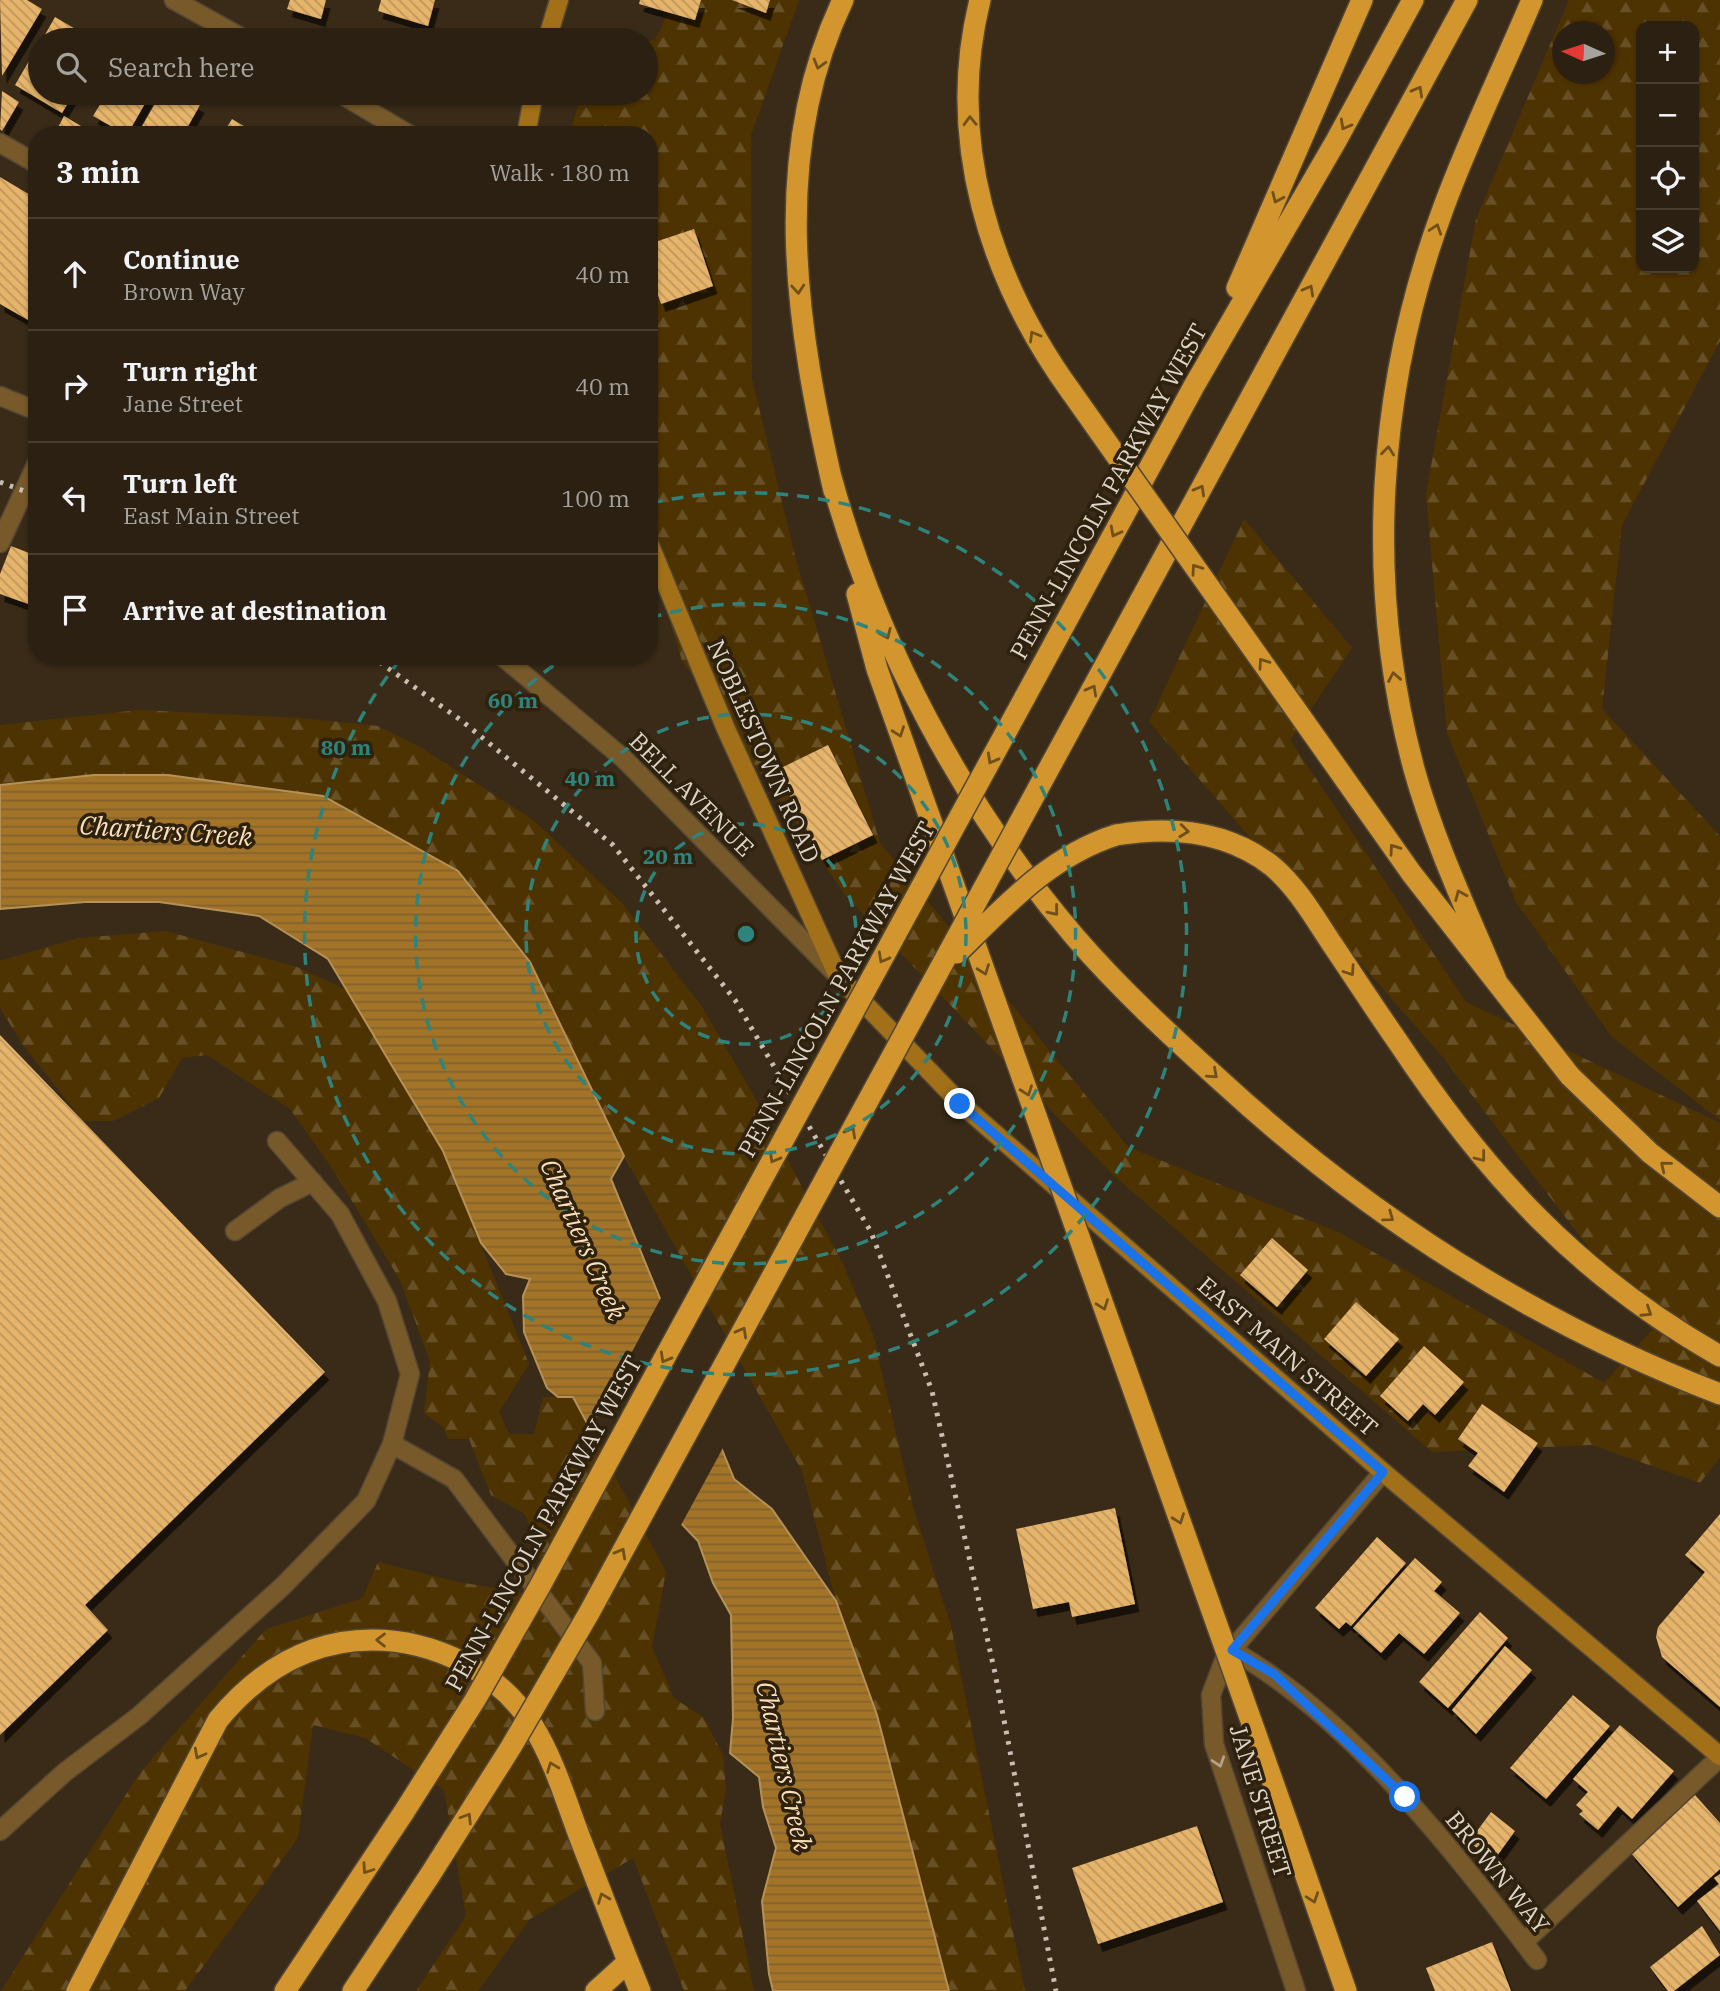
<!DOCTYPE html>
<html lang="en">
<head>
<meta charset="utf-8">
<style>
	body { margin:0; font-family:"IBM Plex Serif",serif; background:#372d1f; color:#f1f3f6 }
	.controls { position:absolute; right:21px; top:21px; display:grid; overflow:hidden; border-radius:14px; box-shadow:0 2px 5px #0004 }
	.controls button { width:63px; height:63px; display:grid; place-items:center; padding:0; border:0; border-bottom:2px solid #473e31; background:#2b2011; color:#f1f3f6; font:35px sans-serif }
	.compass { position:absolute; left:1552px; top:21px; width:63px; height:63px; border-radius:50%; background:#2b2011; box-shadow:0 2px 5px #0004; rotate:273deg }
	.stop { position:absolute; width:21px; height:21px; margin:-16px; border:5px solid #1a73e8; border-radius:50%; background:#fff }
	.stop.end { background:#1a73e8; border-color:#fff; box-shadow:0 2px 7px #0008 }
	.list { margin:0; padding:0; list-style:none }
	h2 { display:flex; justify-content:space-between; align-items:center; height:91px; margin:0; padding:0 28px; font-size:30px }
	h2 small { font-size:23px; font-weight:400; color:#a6a39f }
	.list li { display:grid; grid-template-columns:46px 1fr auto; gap:21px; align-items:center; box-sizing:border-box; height:112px; padding:0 28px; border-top:2px solid #473e31 }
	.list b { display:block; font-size:26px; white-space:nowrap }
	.list p { margin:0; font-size:23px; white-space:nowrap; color:#a6a39f }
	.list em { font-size:23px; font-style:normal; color:#a6a39f }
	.icon { flex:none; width:38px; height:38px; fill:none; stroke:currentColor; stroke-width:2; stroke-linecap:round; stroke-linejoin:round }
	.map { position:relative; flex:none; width:1720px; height:1991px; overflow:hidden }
	.search { position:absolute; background:#2b2011; box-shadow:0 2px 5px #0004; left:28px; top:28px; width:630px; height:77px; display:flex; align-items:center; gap:18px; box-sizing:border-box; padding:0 24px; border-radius:38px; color:#a6a39f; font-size:26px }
	.panel { position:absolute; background:#2b2011; box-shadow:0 2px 5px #0004; left:28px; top:126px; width:630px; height:539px; border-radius:28px }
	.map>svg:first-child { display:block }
	.forest { fill:url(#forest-firs); fill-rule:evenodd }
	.water { fill:url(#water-rules); stroke:#b59158; stroke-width:2 }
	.pier { fill:#392b17 }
	.building { fill:url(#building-back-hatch); filter:url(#shadow) }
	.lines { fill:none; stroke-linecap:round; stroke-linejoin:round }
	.service-casing { stroke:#534633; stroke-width:21 }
	.minor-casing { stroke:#534633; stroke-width:21 }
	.secondary-casing { stroke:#534633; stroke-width:21 }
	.motorway-casing { stroke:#534633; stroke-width:24 }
	.service { stroke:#78592a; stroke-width:18 }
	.minor { stroke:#78592a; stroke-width:18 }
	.secondary { stroke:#a17018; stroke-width:18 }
	.motorway { stroke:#d3962e; stroke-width:21 }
	.rail { stroke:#c8beb1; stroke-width:5; stroke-dasharray:3.5 7; stroke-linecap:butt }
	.motorway-bridge-casing { stroke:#534633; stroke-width:24; stroke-linecap:butt }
	.motorway-bridge { stroke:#d3962e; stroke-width:21 }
	.oneway { stroke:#70501a }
	.oneway2 { stroke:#b5a389 }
	.route { stroke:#1a73e8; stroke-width:9 }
	.ring { fill:none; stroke:#2e847c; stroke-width:3.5; stroke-dasharray:12 9 }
	.labels { text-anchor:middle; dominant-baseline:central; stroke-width:7; stroke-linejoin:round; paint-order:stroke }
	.street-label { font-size:24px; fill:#ded5c9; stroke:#2e210d }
	.water-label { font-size:26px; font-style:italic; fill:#fadfbb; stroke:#2e210d }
	.centre { fill:#2e847c; stroke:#2e210d; stroke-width:3.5 }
	.ring-label { font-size:21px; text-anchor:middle; font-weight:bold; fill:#2e847c; stroke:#2e210d; stroke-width:7; stroke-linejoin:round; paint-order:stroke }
</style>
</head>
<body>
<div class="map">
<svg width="1720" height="1991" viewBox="0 0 1720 1991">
	<defs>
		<pattern id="forest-firs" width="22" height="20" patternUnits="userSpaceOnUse" patternTransform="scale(1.75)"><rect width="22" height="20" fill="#4e3302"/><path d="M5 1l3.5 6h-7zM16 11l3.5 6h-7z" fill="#675026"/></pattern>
		<pattern id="water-rules" width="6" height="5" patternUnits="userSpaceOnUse" patternTransform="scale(1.75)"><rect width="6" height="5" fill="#a37427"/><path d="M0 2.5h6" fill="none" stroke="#81622e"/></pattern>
		<pattern id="building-back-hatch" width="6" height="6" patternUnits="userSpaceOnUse" patternTransform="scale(1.75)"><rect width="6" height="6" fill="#e6b46a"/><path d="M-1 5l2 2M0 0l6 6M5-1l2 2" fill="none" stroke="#bd975e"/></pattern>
		<filter id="shadow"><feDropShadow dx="4.5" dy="8" stdDeviation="0" flood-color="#0009"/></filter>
	</defs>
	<rect width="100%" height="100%" fill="#392b17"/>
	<path class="forest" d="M 674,0 L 799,0 L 751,135 L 752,379 L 795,556 L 880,843 L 1128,1147 L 1340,1233 L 1604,1383 L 1652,1330 L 1441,1055 L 1149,722 L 1244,519 L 1352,648 L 1290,740 L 1466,1002 L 1720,1123 L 1720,1457 L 1700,1483 L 1592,1445 L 1432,1452 L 1111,1173 L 846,896 L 682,661 L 649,553 L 649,135 L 569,135 L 582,93 L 646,93 L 646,42 L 655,40 Z
		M 1569,0 L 1720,0 L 1720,341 L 1622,525 L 1602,709 L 1720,836 L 1720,1120 L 1612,1037 L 1516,902 L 1447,733 L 1426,494 L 1476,219 ZM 1641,26 L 1694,26 L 1694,268 L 1641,268 ZM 1562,32 L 1604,32 L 1604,74 L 1562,74 Z
		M 139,710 L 301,718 L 378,726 L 420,747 L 533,820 L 622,903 L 702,1007 L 751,1091 L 843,1264 L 873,1334 L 913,1507 L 951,1626 L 1025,1991 L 949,1991 L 877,1715 L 836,1601 L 802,1471 L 624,1156 L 530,962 L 458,871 L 323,796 L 168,775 L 94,775 L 0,785 L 0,725 Z
		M 166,931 L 297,967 L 347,990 L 443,1151 L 529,1364 L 499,1412 L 509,1434 L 534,1434 L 543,1397 L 573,1397 L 666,1572 L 652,1647 L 674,1698 L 704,1718 L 723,1755 L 726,1789 L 720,1824 L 754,1991 L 684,1991 L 633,1858 L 530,1919 L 478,1991 L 416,1991 L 466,1916 L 444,1790 L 365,1738 L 313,1725 L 298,1838 L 185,1991 L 1,1991 L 139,1774 L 266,1629 L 363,1598 L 378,1562 L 453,1581 L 553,1598 L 525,1514 L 491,1495 L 469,1439 L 448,1439 L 443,1427 L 424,1413 L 430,1361 L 400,1280 L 332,1168 L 290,1109 L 207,1055 L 182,1058 L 159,1098 L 113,1121 L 83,1121 L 23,1045 L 0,1008 L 0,961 L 78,938 Z"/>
	<path class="water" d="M 94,775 L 168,775 L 323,796 L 458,871 L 530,962 L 624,1156 L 611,1179 L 734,1479 L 772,1509 L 836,1601 L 877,1715 L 949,1991 L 773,1991 L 769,1974 L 762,1901 L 776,1848 L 763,1807 L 759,1777 L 730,1753 L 733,1718 L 731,1615 L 713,1583 L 698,1541 L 589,1427 L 573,1397 L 558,1397 L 547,1388 L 524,1332 L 523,1296 L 530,1279 L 506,1274 L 481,1243 L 443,1151 L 328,959 L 259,916 L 159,902 L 85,902 L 0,909 L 0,785 Z"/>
	<path class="pier" d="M 662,1296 L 724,1446 L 680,1527 L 589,1432 Z"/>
	<path class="building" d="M 0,0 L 27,0 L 42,9 L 2,76 Z
		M 290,0 L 326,0 L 321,19 L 287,9 Z
		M 381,0 L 435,0 L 428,26 L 378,11 Z
		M 640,0 L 701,0 L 695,20 L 639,4 Z
		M 732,0 L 770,0 L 766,13 Z
		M 55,17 L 94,40 L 42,40 Z
		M 40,42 L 40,93 L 74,93 L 62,113 L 15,85 Z
		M 2,91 L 19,102 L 2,131 L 0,129 Z
		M 107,93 L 151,93 L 127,135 L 93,116 Z
		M 161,93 L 179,93 L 200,105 L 183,135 L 137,135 Z
		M 64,116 L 93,133 L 92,135 L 54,135 Z
		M 232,119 L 259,135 L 222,135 Z
		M 0,177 L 37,199 L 37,325 L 0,304 Z
		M 694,229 L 713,286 L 661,304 L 649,269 L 649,244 Z
		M 11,546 L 37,556 L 37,607 L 0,594 L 0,574 Z
		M 828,745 L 873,835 L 822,860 L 777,770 Z
		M 0,1035 L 325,1372 L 85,1605 L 108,1630 L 0,1735 Z
		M 1272,1238 L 1308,1270 L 1277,1307 L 1240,1275 Z
		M 1356,1302 L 1399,1339 L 1366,1376 L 1324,1339 Z
		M 1424,1346 L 1464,1382 L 1435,1415 L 1423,1404 L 1408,1421 L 1380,1396 Z
		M 1482,1404 L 1538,1443 L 1504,1492 L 1468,1466 L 1478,1453 L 1458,1439 Z
		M 1115,1508 L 1135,1604 L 1072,1617 L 1069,1602 L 1033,1609 L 1016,1529 Z
		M 1720,1514 L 1720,1707 L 1662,1657 L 1656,1637 L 1658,1627 L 1705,1572 L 1685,1555 Z
		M 1377,1537 L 1406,1563 L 1351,1626 L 1346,1622 L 1339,1629 L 1315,1608 Z
		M 1415,1558 L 1442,1582 L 1434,1591 L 1460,1613 L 1424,1654 L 1399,1633 L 1381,1653 L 1353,1628 Z
		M 1480,1612 L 1508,1638 L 1448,1708 L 1419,1682 Z
		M 1505,1646 L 1532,1670 L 1476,1734 L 1452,1710 Z
		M 1573,1695 L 1610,1726 L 1546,1799 L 1510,1768 Z
		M 1620,1725 L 1674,1771 L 1632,1819 L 1618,1806 L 1598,1830 L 1579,1814 L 1583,1811 L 1576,1805 L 1588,1792 L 1573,1779 Z
		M 1695,1795 L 1720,1823 L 1720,1869 L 1678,1907 L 1630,1852 Z
		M 1491,1812 L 1515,1831 L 1494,1860 L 1469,1842 Z
		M 1197,1826 L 1223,1902 L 1098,1944 L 1072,1868 Z
		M 1720,1874 L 1720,1931 L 1697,1901 L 1719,1884 L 1714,1878 Z
		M 1702,1926 L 1720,1955 L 1674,1991 L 1668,1991 L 1650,1967 Z
		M 1492,1942 L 1511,1991 L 1435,1991 L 1426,1968 Z"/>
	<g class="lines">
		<g class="service-casing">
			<path id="service" d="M 0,143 L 37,164
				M 0,543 L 37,463
				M 235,1231 L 280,1198 L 313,1182
				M 392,1444 L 454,1479 L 592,1663 L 595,1711
				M 1232,1650 C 1352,1719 1454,1851 1537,1960
				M 0,1831 L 65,1772 L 139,1716 L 283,1586 L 366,1501 L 392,1444 L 410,1374 L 387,1301 L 340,1214 L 277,1141
				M 1524,1942 L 1720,1757"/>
		</g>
		<g class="minor-casing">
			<path id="minor" d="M 174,0 L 246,40
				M 339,93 L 410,135
				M 0,396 L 37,411
				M 502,656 L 624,759 L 838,976
				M 1296,1991 L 1214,1744 L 1211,1695 L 1225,1658 L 1383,1472"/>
		</g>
		<g class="secondary-casing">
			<path id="secondary" d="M 547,40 L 559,0
				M 526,135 L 534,93
				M 649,543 L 726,729 L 838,976 L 960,1103 L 1383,1472 L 1720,1756"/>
		</g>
		<g class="motorway-casing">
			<path id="motorway" d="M 980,0 C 945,140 990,280 1072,393
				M 1237,288 L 1362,0
				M 831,477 C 877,645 962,805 1075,937 C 1120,989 1171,1036 1222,1082 C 1368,1216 1535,1323 1720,1394
				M 834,491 C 797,329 768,157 843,0
				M 857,594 L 877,669 L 1004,1026
				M 1236,625 L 1412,874 L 1570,1076 L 1650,1153 L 1720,1207
				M 1024,699 L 1194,386 L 1336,141 L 1413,0
				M 1059,750 L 1467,0
				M 1116,835 C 1171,826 1226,830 1272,866 C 1296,886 1313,915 1330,941 C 1353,975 1375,1009 1398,1042 C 1487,1176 1579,1276 1720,1356
				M 1496,980 C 1467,911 1434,841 1414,769 C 1364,584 1377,387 1443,209 C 1469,138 1503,69 1532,0
				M 1291,1833 L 1346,1991
				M 77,1991 L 218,1720 C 257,1673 308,1640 372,1640 C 434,1640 500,1672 533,1726 C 554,1760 566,1801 580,1838 C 600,1889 619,1940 640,1991
				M 285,1991 L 404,1812
				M 353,1991 L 430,1875
				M 596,1991 L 628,1962"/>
		</g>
		<use href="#service" class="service"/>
		<use href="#minor" class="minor"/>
		<use href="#secondary" class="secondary"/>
		<use href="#motorway" class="motorway"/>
		<path class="rail" d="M 0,482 L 37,496
			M 371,656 L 462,721 L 613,845 L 735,1000 L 871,1232 L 932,1391 L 995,1673 L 1056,1991"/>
		<g class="motorway-bridge-casing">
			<path id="motorway-bridge" d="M 1072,393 L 1236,625
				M 957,953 C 1006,905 1050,856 1116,835
				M 1004,1026 L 1291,1833
				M 404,1812 L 475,1700 L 540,1586 L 1024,699
				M 430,1875 L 511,1747 L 589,1613 L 1059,750"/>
		</g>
		<use href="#motorway-bridge" class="motorway-bridge"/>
	</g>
	<defs><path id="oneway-chevron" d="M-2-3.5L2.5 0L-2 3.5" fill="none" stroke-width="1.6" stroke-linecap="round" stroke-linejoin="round" transform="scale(1.75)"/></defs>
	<g class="oneway">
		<use href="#oneway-chevron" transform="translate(819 64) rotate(106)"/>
		<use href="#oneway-chevron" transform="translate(1418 91) rotate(-61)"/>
		<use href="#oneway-chevron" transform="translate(970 121) rotate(-92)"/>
		<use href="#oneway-chevron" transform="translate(1345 125) rotate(119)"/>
		<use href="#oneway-chevron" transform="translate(1277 198) rotate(114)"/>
		<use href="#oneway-chevron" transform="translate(1436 229) rotate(-72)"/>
		<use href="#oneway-chevron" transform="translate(798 289) rotate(86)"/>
		<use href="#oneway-chevron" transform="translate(1309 290) rotate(-61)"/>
		<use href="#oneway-chevron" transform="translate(1034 336) rotate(-120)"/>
		<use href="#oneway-chevron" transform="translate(1388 451) rotate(-84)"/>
		<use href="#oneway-chevron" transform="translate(1200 490) rotate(-61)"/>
		<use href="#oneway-chevron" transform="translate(1115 532) rotate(118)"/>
		<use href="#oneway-chevron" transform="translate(1196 569) rotate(-125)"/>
		<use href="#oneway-chevron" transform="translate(886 634) rotate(66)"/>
		<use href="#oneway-chevron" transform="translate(1263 663) rotate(-125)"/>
		<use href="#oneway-chevron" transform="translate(1394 677) rotate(-100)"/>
		<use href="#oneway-chevron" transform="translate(1092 690) rotate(-61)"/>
		<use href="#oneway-chevron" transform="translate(899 732) rotate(70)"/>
		<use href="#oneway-chevron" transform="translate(992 759) rotate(119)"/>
		<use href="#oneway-chevron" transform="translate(1184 831) rotate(6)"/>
		<use href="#oneway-chevron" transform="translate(1394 849) rotate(-125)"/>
		<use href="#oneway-chevron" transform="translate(1460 895) rotate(-113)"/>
		<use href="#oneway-chevron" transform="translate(1054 911) rotate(51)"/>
		<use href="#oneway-chevron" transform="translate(883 958) rotate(119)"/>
		<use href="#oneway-chevron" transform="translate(984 970) rotate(70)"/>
		<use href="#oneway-chevron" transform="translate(1350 971) rotate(56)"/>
		<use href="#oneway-chevron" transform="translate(1213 1074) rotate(42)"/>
		<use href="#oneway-chevron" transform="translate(1027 1091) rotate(70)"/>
		<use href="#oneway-chevron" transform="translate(851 1132) rotate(-61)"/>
		<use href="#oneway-chevron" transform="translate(1481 1157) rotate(52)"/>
		<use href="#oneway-chevron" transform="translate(774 1158) rotate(119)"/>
		<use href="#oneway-chevron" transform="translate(1665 1166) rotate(-141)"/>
		<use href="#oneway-chevron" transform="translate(1389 1217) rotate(36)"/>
		<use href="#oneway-chevron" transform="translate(1103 1305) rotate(70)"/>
		<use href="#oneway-chevron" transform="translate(1647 1312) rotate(33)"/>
		<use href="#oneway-chevron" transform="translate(742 1332) rotate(-61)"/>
		<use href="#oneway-chevron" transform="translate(665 1358) rotate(119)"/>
		<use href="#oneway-chevron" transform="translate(1179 1519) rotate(70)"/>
		<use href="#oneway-chevron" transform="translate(621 1553) rotate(-61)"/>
		<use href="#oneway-chevron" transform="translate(381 1640) rotate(-179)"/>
		<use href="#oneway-chevron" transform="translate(199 1754) rotate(118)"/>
		<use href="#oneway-chevron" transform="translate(552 1767) rotate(-111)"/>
		<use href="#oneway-chevron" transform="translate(467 1818) rotate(-58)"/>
		<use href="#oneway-chevron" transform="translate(367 1869) rotate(124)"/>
		<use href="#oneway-chevron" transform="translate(603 1898) rotate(-111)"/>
		<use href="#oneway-chevron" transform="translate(1313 1898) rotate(71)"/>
	</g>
	<use class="oneway2" href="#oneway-chevron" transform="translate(1219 1762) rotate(72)"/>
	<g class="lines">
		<path class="route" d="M 960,1104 L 1383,1472 L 1232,1650 L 1274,1674 L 1405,1797"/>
	</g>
	<g class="ring">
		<circle cx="746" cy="934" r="110"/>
		<circle cx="746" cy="934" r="220"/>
		<path d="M650 618A330 330 0 1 1 566 657"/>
		<path d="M651 503A441 441 0 1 1 403 656"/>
	</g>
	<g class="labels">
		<g class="street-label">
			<text transform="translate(1108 491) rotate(-61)">PENN-LINCOLN PARKWAY WEST</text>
			<text transform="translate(764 751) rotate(66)">NOBLESTOWN ROAD</text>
			<text transform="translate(692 794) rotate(45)">BELL AVENUE</text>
			<text transform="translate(836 989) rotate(-61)">PENN-LINCOLN PARKWAY WEST</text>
			<text transform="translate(1288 1356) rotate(41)">EAST MAIN STREET</text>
			<text transform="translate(543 1523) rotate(-61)">PENN-LINCOLN PARKWAY WEST</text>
			<text transform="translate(1261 1801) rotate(73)">JANE STREET</text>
			<text transform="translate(1498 1872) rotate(51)">BROWN WAY</text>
		</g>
		<g class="water-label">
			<text transform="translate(166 830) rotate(4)">Chartiers Creek</text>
			<text transform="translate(584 1239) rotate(66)">Chartiers Creek</text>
			<text transform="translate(785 1766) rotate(77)">Chartiers Creek</text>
		</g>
	</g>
	<circle cx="746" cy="934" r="10" class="centre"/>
	<g class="ring-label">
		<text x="513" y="708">60 m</text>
		<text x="346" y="755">80 m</text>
		<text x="590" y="786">40 m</text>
		<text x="668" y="864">20 m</text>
	</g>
</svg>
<div class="controls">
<button>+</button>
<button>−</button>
<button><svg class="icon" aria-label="locate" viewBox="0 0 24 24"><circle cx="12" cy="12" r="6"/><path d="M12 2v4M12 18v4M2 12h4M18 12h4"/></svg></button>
<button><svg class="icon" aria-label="layers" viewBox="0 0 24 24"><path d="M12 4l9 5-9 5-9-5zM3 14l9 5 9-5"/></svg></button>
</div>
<svg class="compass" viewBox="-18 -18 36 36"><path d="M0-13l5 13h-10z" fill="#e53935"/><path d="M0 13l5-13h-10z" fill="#a6a39f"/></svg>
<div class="stop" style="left:1405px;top:1797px"></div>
<div class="stop end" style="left:960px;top:1104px"></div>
<div class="search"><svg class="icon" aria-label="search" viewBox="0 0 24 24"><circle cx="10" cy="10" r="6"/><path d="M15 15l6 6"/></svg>Search here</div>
<section class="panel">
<h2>3 min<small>Walk · 180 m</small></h2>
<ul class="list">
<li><svg class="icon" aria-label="ahead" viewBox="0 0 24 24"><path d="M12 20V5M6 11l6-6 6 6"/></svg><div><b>Continue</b><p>Brown Way</p></div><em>40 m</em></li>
<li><svg class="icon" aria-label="right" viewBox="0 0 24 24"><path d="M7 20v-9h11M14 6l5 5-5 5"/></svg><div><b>Turn right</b><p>Jane Street</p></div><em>40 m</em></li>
<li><svg class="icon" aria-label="left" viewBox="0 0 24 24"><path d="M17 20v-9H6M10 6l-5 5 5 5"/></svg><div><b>Turn left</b><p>East Main Street</p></div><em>100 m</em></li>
<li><svg class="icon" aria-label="arrive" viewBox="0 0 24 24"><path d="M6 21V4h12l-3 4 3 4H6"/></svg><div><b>Arrive at destination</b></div></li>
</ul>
</section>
</div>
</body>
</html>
